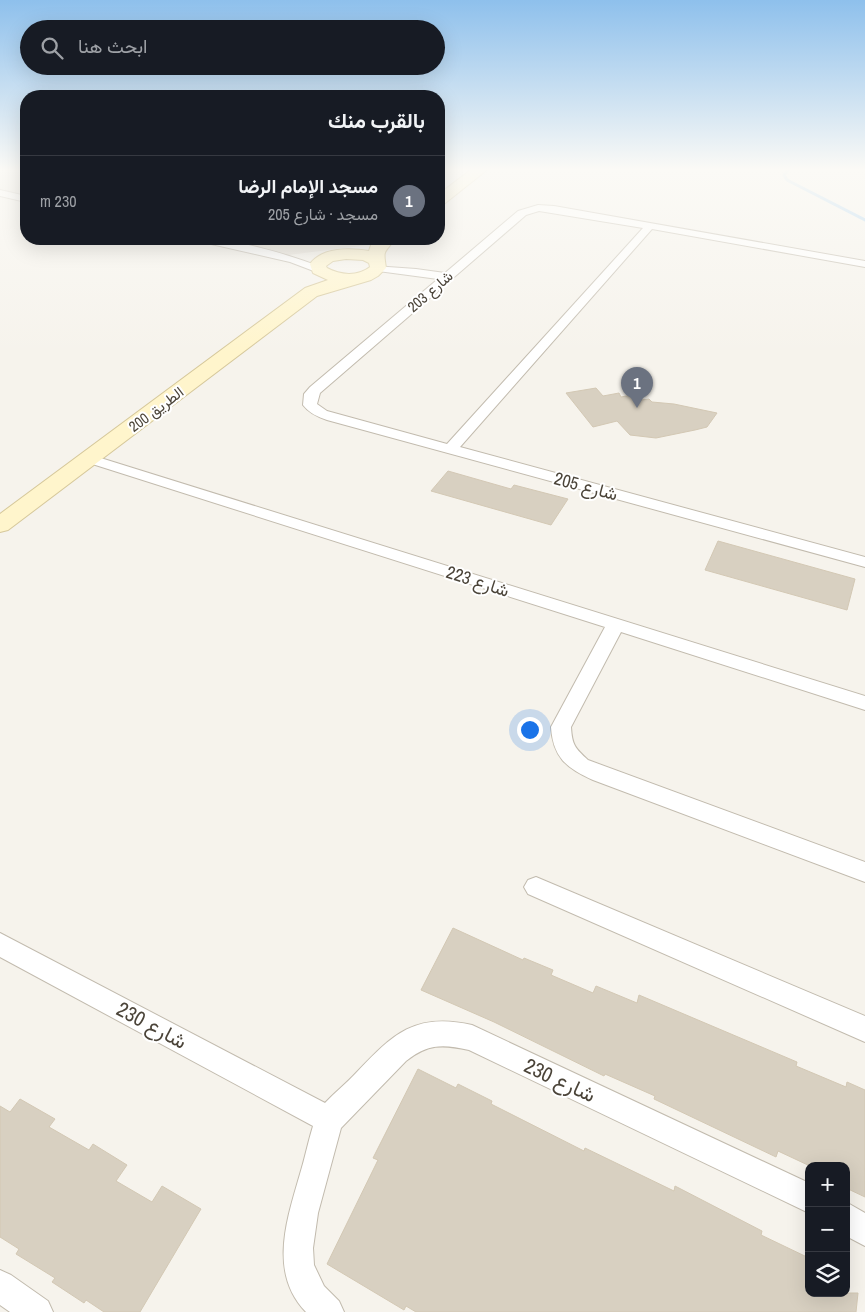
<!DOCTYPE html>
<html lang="ar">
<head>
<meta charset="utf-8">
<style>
	body { margin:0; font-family:"Archivo Narrow",Vazirmatn,sans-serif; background:#242831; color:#f1f3f6; direction:rtl }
	.controls { position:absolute; right:15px; bottom:15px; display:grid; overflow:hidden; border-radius:10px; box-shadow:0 5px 20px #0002 }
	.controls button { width:45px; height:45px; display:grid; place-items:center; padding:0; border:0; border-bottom:1px solid #363941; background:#171b24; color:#f1f3f6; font:25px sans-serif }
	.you { position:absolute; left:529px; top:729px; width:18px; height:18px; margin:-12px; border:4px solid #fff; border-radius:50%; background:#1a73e8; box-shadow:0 0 0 8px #1a73e833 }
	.badge { display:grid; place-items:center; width:32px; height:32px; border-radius:50%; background:#b45309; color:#fff; font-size:16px; font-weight:700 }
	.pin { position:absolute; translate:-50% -41px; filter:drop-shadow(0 1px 2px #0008) }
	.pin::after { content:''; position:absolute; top:26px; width:18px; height:15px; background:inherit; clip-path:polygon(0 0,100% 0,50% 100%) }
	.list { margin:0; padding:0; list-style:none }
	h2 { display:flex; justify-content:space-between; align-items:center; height:65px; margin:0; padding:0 20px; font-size:21px }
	h2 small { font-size:16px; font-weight:400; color:#9ea1a6 }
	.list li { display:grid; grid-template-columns:32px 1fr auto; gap:15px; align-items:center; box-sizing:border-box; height:90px; padding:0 20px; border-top:1px solid #363941 }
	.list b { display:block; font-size:19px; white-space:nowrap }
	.list p { margin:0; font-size:16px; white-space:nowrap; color:#9ea1a6 }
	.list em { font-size:16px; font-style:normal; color:#9ea1a6 }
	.icon { flex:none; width:28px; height:28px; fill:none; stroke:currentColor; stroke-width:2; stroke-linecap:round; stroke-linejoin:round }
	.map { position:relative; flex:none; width:865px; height:1312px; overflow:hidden; direction:ltr }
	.search { position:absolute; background:#171b24; box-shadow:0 5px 20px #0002; left:20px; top:20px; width:425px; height:55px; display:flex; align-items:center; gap:12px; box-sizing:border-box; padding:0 18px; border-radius:28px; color:#9ea1a6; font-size:19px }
	.panel { position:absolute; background:#171b24; box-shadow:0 5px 20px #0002; left:20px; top:90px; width:425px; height:155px; border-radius:20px; direction:rtl }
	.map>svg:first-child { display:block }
	.residential { fill:#eae5da }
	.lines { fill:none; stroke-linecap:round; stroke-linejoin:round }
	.stream { stroke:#a8d1f2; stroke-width:3 }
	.building { fill:#d8d0c1; stroke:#d3c8b4 }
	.street-casing { stroke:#c2bbae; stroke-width:2 }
	.secondary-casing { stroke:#d6c89b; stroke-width:2 }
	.street { fill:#fff; fill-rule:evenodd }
	.secondary { fill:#fff5cc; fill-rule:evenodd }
	.labels { text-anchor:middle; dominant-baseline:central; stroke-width:4; stroke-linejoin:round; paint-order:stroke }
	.far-street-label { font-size:15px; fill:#4b4439; stroke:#fff }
	.street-label { font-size:18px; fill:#4b4439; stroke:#fff }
	.near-street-label { font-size:21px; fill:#4b4439; stroke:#fff }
</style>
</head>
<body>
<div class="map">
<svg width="865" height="1312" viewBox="0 0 865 1312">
	<rect width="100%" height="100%" fill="#f6f3ec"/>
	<path class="residential" d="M 0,169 L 26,169 L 26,199 L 0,193 Z
		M 202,239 L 377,239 L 369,245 L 280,256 Z"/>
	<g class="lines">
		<path class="stream" d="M 789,169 L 784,175 L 787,180 L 865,220"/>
	</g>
	<path class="building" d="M 596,388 L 603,396 L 619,393 L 621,397 L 632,395 L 634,401 L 649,399 L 652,402 L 674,404 L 717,413 L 707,427 L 695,430 L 656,438 L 630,435 L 617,421 L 593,427 L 566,393 Z
		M 448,471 L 511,489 L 514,485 L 568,499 L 551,525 L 431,491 Z
		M 718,541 L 855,579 L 847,610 L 705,570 Z
		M 453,928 L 523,960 L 524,958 L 553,970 L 551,975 L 593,993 L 596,986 L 637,1003 L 639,995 L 797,1062 L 796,1066 L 846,1087 L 847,1082 L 865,1090 L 865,1197 L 846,1188 L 846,1166 L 810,1166 L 778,1151 L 776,1157 L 654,1099 L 655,1096 L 605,1074 L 604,1076 L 494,1022 L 421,990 Z
		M 418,1069 L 456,1088 L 458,1084 L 492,1101 L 491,1104 L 584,1151 L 585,1148 L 674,1191 L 675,1186 L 762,1231 L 761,1235 L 809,1258 L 809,1293 L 858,1293 L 856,1312 L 416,1312 L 406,1306 L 404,1310 L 327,1264 L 378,1160 L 373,1158 Z
		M 20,1099 L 55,1119 L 49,1127 L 89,1150 L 93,1144 L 127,1165 L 116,1181 L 152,1202 L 162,1186 L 201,1209 L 140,1312 L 104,1312 L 86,1300 L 84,1303 L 52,1282 L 55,1278 L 16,1254 L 19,1249 L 0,1237 L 0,1106 L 10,1112 Z"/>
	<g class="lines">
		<g class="street-casing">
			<path id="street" d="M 0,190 L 26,196 L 26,202 L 0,196 Z
				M 538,205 L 554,206 L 865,261 L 865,267 L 652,229 L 460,447 L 865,557 L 865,567 L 327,420 C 318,417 309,413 303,405 L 304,394 L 310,387 L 438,279 L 378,271 L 372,268 L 374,266 L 416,269 L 445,273 L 518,211 ZM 539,211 L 643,228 L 447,444 L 327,411 L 317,404 L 320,393 L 526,215 Z
				M 197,239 C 230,237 291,255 323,268 L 325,270 L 319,273 L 290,262 L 198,241 Z
				M 91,455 L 865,696 L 865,710 L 621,632 L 571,727 C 572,745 575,748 588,760 L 865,862 L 865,882 L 593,780 C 566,768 553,757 551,727 L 605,627 L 86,462 L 84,459 L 86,456 Z
				M 536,877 L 865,1016 L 865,1042 L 528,894 L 524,887 L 528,880 Z
				M 0,933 L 325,1103 C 335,1092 346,1084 356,1073 C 393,1034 415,1012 472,1025 L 809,1183 L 809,1213 L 469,1050 C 442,1044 428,1044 406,1061 L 341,1128 L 318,1213 L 313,1248 L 314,1265 L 324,1286 L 339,1301 L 344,1312 L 306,1312 C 268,1273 287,1219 300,1174 C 305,1158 308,1142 313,1126 L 0,957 Z
				M 846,1202 L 865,1213 L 865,1246 L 846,1236 Z
				M 0,1270 L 11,1275 L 48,1301 L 53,1312 L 10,1312 L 0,1305 Z"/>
		</g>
		<g class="secondary-casing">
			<path id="secondary" d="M 472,169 L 488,169 L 444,204 L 439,205 L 439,194 Z
				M 378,239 L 395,239 C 384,254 383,249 386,268 L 378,276 L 371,280 L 317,296 L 8,530 L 0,532 L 0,514 L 305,288 L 328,280 L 313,273 L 310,264 C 322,247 351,248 369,251 L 371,245 ZM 346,259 L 363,260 L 369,263 L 370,267 C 357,277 340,275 327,268 L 326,266 L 333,261 Z"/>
		</g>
		<use href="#street" class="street"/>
		<use href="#secondary" class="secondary"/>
	</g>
	<linearGradient id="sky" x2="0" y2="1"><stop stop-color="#8ec0ec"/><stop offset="0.48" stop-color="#fbfaf6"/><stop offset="1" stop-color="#fbfaf6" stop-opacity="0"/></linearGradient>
	<rect width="865" height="353" fill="url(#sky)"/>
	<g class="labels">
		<g class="far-street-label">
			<text transform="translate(430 291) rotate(-41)">شارع 203</text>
			<text transform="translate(156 409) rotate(-37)">الطريق 200</text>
		</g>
		<g class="street-label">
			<text transform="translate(586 486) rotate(15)">شارع 205</text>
			<text transform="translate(478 581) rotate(18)">شارع 223</text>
		</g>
		<g class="near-street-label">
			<text transform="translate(152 1025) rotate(28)">شارع 230</text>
			<text transform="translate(560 1080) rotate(25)">شارع 230</text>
		</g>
	</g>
</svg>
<div class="controls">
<button>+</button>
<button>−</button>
<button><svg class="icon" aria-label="layers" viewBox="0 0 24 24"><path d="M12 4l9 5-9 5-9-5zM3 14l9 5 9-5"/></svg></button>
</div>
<div class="you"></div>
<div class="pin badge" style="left:637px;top:408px;background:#6b7280">1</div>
<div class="search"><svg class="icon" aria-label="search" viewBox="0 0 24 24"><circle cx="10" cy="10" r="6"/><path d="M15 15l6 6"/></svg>ابحث هنا</div>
<section class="panel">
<h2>بالقرب منك<small></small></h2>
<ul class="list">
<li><span class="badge" style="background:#6b7280">1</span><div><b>مسجد الإمام الرضا</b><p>مسجد · شارع 205</p></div><em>230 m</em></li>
</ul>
</section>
</div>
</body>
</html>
